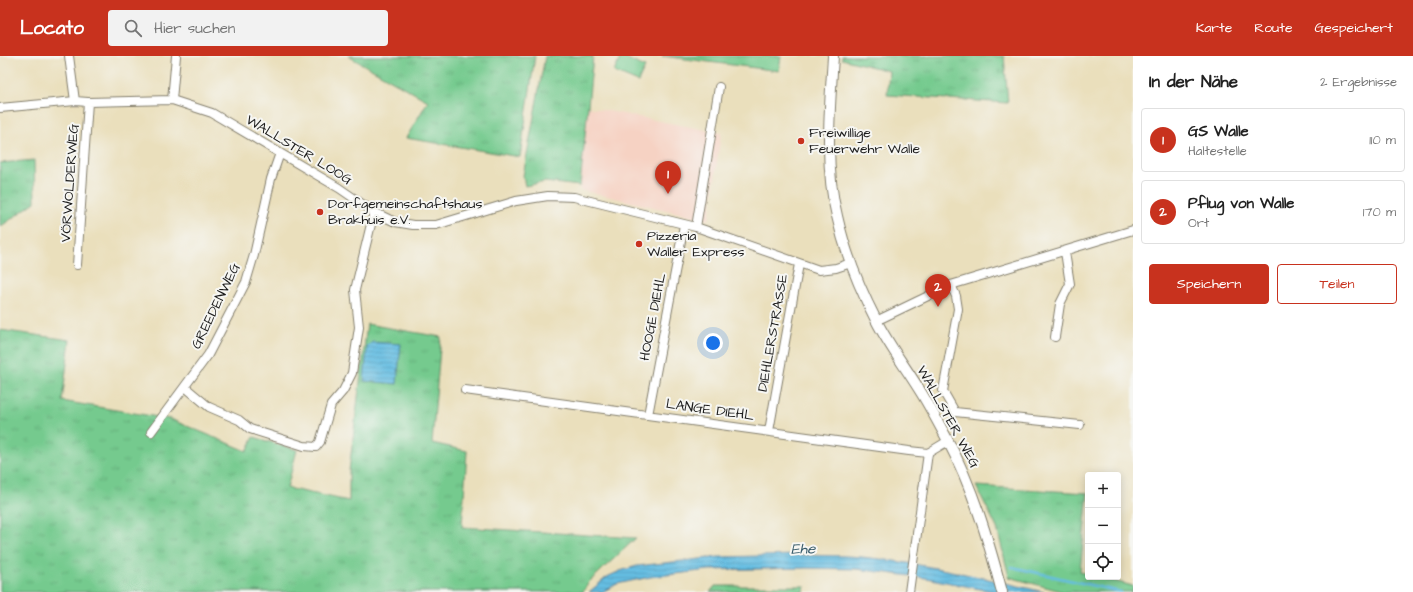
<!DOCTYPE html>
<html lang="de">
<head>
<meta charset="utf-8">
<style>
	body { margin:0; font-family:"Architects Daughter",sans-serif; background:#f2f2f2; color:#222 }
	.controls { position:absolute; right:12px; bottom:12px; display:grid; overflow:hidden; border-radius:4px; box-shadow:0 2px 10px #0003 }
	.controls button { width:36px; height:36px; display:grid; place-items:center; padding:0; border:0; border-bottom:1px solid #e0e0e0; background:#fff; color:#222; font:20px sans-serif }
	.you { position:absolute; left:713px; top:287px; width:14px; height:14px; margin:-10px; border:3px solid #fff; border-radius:50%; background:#1a73e8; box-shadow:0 0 0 6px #1a73e833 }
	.badge { display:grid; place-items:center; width:26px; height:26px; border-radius:50%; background:#c8321e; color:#fff; font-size:13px; font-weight:700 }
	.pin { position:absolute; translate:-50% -33px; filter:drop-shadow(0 1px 2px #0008) }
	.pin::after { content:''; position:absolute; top:21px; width:14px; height:12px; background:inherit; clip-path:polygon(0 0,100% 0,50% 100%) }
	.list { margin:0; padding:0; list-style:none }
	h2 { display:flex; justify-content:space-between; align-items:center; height:52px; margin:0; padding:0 16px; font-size:17px }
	h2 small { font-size:13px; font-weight:400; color:#767676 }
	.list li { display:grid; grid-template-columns:26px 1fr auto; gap:12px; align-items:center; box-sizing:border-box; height:64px; margin:0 8px 8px; padding:0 8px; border:1px solid #e0e0e0; border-radius:4px }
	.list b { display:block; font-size:15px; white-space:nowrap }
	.list p { margin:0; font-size:13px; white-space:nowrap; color:#767676 }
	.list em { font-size:13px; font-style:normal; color:#767676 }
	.actions { display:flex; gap:8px; padding:12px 16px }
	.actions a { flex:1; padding:9px 0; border:1px solid #c8321e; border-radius:4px; text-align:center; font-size:14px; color:#c8321e }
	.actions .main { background:#c8321e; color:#fff }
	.icon { flex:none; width:22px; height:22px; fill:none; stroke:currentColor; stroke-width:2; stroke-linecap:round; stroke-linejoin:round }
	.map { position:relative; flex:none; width:1133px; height:536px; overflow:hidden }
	header { display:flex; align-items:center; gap:24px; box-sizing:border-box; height:56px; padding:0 20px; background:#c8321e; color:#fff }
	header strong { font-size:19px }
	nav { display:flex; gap:22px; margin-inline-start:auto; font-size:14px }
	.search { width:280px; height:36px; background:#f2f2f2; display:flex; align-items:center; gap:10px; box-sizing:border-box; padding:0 14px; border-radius:4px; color:#767676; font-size:15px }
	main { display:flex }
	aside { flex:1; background:#fff }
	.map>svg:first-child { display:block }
	.built { fill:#f6d2c3 }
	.grass { fill:url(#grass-tufts); stroke:#487355 }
	.pitch { fill:#75ca8e; stroke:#487355 }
	.water { fill:url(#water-rules); stroke:#406c7f }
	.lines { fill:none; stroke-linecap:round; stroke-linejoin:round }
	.stream { stroke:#65bde2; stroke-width:2.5 }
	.minor-casing { stroke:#837e6c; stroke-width:10 }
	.tertiary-casing { stroke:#837e6c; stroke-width:12 }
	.minor { stroke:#fff; stroke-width:8 }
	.tertiary { stroke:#fff; stroke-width:10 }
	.poi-dot { fill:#c8321e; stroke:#f6f6f2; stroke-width:1.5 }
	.labels { text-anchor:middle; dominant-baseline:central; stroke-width:4; stroke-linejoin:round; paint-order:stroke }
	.poi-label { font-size:14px; fill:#1c1c1c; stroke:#f6f6f2; text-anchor:start }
	.street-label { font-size:14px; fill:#1c1c1c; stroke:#f6f6f2 }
	.water-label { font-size:15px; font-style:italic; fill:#395c6b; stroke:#f6f6f2 }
</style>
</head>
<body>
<header>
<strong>Locato</strong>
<div class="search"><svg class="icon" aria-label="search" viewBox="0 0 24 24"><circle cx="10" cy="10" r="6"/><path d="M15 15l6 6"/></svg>Hier suchen</div>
<nav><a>Karte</a><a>Route</a><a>Gespeichert</a></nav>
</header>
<main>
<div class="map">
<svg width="1133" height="536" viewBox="0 0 1133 536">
	<defs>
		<pattern id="grass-tufts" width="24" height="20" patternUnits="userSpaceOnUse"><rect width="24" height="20" fill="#75ca8e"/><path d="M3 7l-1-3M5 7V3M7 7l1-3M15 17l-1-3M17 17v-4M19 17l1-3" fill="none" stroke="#65ad7a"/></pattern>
		<pattern id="water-rules" width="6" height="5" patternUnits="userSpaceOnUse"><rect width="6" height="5" fill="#65bde2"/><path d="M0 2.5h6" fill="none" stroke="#57a2c1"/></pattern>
	</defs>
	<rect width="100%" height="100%" fill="#f6f6f2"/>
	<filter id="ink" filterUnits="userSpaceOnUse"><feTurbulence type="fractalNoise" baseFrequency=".025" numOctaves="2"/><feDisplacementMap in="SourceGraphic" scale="8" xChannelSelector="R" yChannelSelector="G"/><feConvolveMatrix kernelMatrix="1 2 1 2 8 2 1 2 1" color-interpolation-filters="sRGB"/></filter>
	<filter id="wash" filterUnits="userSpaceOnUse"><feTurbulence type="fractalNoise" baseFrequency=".012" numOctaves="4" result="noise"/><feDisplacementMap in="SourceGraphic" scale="16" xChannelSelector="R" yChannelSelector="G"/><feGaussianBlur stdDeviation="0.9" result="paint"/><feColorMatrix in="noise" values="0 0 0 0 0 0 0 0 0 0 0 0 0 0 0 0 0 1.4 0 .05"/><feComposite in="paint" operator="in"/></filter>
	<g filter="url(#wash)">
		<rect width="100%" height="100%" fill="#eadfbc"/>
		<path class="built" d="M 588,51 L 721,77 L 709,164 L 580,134 Z"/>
		<path class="grass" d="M 348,0 L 535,0 L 520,101 L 406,82 L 428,45 Z
			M 545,0 L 593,0 L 580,130 L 545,126 L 525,130 L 523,120 Z
			M 842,0 L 1004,0 L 1008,47 L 887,39 L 889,15 L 842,3 Z
			M 34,104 L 35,146 L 0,171 L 0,107 Z
			M 367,268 L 441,281 L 432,387 L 467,395 L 462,471 L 636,482 L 589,526 L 583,536 L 0,536 L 0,274 L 70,284 L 62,345 L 170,363 L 247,395 L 254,381 L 297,394 L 287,432 L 349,445 L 349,415 Z
			M 976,430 L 1088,437 L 1080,516 L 1088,518 L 1088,521 L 1099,521 L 1133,530 L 1133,536 L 1064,536 L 1009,521 L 997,472 Z
			M 715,530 L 805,530 L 804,536 L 710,536 Z"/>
		<path class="pitch" d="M 621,0 L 645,11 L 638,26 L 614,16 Z
			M 662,0 L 781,0 L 779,15 Z"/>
		<path class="water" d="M 372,286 L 401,288 L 397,328 L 364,325 L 367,291 Z
			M 798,499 C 819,500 841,499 862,501 C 923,507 984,522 1044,536 L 995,536 L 926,522 L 856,513 L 806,512 L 709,514 L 650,521 L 617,528 L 602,536 L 589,536 L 607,521 L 620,515 L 637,510 L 718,501 Z"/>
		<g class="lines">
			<path class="stream" d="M 1012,511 L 1121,536"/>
		</g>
	</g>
	<g filter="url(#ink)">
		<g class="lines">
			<g class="minor-casing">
				<path id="minor" d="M 69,0 L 75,45
					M 172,44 L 176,0
					M 0,52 L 75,45 L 88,46 L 172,44 L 212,57 L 339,132 L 374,156 L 395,166 L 413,169 L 436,169 L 516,145 L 548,140 L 574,141 L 696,171 L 819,214 L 836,212 L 851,207
					M 696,171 L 719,31
					M 77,209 L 88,46
					M 951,229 L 956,240 L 958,253 L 943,335 L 955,356 L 1080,369
					M 876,265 L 951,229 L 1133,174
					M 1055,281 L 1060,248 L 1070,228 L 1065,196
					M 185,331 L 209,351 L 239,364 L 250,373 L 304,390 L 316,391 L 320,386 L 331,349 L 343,335 L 352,317 L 359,271 L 355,234 L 374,156
					M 465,334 L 909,395 L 928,397 L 948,385
					M 648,359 L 684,169
					M 769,375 L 799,208
					M 151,376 L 208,299 L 246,226 L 254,199 L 271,123 L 280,97
					M 909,536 L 928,397"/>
			</g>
			<g class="tertiary-casing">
				<path id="tertiary" d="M 833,0 C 830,52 824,109 837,160 C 845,196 859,231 876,264 C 889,290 907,313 922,338 C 931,353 939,368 947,383 C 973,432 988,483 1002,536"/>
			</g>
			<use href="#minor" class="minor"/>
			<use href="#tertiary" class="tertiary"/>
		</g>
	</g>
	<g class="poi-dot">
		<circle cx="801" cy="85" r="4"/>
		<circle cx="320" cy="156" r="4"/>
		<circle cx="639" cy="188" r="4"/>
	</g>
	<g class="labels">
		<g class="poi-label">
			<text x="809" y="77">Freiwillige<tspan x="809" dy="16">Feuerwehr Walle</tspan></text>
			<text x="328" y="148">Dorfgemeinschaftshaus<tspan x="328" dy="16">Brakhuis e.V.</tspan></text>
			<text x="647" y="180">Pizzeria<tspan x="647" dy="16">Waller Express</tspan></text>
		</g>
		<g class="street-label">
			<text transform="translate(299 94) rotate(31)">WALLSTER LOOG</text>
			<text transform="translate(70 127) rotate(-86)">VÖRWOLDERWEG</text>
			<text transform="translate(216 250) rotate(-64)">GREEDENWEG</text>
			<text transform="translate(653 261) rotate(-79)">HOOGE DIEHL</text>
			<text transform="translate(773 277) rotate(-80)">DIEHLERSTRASSE</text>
			<text transform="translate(710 354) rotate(8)">LANGE DIEHL</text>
			<text transform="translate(948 361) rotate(61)">WALLSTER WEG</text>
		</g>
		<g class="water-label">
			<text transform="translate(803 493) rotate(-1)">Ehe</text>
		</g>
	</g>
</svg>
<div class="controls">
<button>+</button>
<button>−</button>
<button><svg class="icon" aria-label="locate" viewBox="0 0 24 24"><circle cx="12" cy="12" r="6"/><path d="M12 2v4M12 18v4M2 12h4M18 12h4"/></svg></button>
</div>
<div class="you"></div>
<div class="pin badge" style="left:668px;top:138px">1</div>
<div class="pin badge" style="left:938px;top:251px">2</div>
</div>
<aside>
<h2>In der Nähe<small>2 Ergebnisse</small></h2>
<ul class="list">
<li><span class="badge">1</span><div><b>GS Walle</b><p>Haltestelle</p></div><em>110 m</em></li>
<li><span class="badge">2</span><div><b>Pflug von Walle</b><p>Ort</p></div><em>170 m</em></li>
</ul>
<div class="actions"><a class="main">Speichern</a><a>Teilen</a></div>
</aside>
</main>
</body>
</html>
